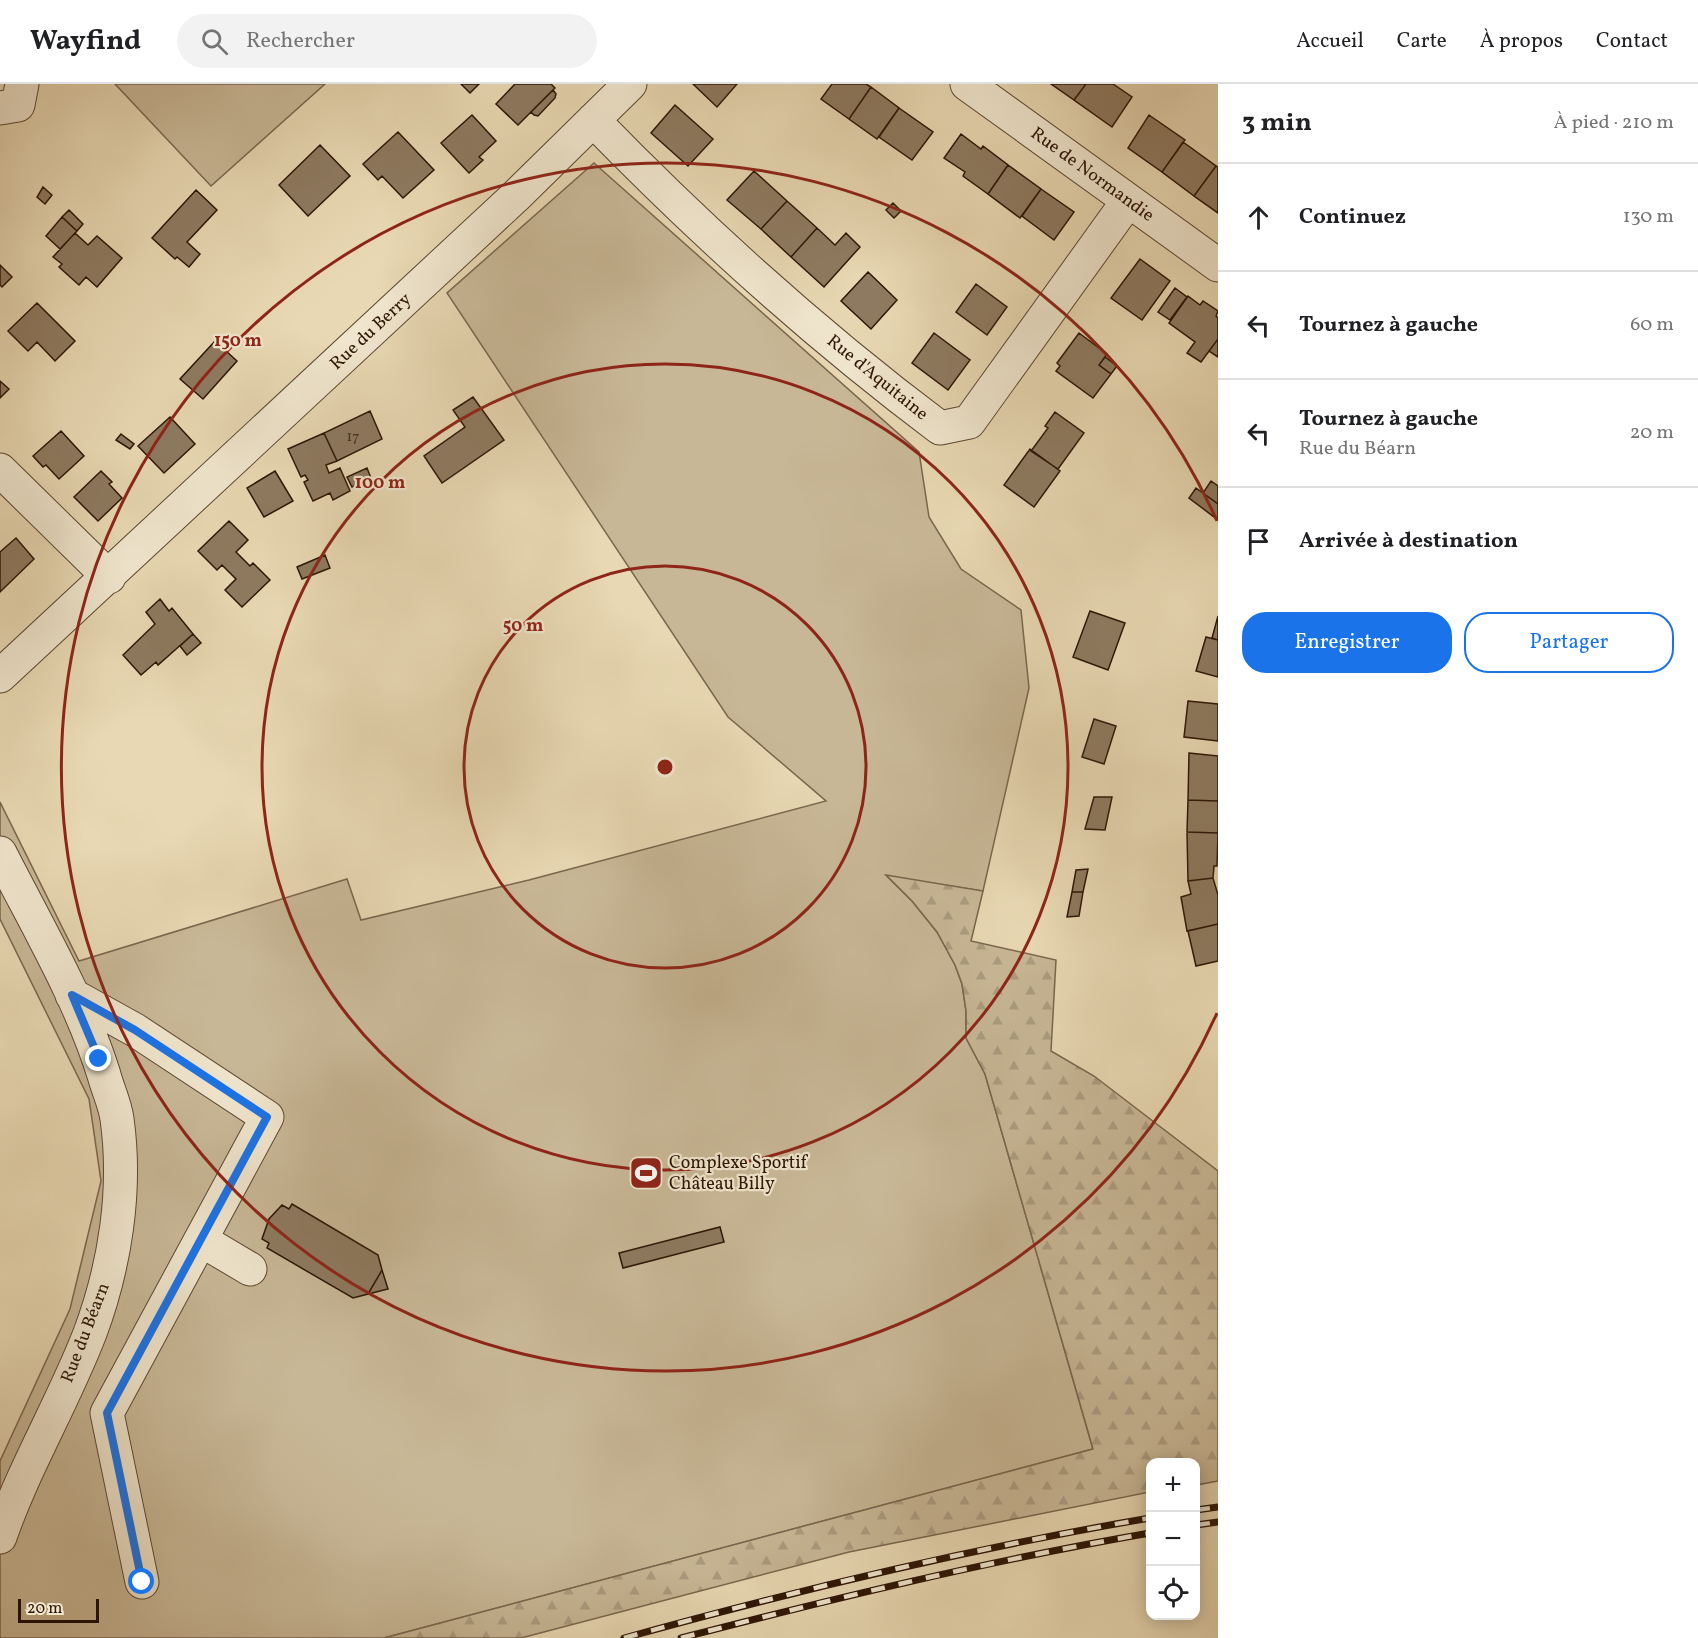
<!DOCTYPE html>
<html lang="fr">
<head>
<meta charset="utf-8">
<style>
	body { margin:0; font-family:Vollkorn,serif; background:#f2f2f2; color:#202124 }
	.controls { position:absolute; right:18px; bottom:18px; display:grid; overflow:hidden; border-radius:12px; box-shadow:0 3px 15px #0003 }
	.controls button { width:54px; height:54px; display:grid; place-items:center; padding:0; border:0; border-bottom:2px solid #e0e0e0; background:#fff; color:#202124; font:30px sans-serif }
	.scale { position:absolute; left:18px; bottom:15px; width:81px; box-sizing:border-box; padding-left:6px; border:3px solid #2d1506; border-top:0; font-size:16px; line-height:21px; white-space:nowrap; color:#2d1506; -webkit-text-stroke:4px #f0e6ce; paint-order:stroke }
	.stop { position:absolute; width:18px; height:18px; margin:-14px; border:4px solid #1a73e8; border-radius:50%; background:#fff }
	.stop.end { background:#1a73e8; border-color:#fff; box-shadow:0 2px 6px #0008 }
	.list { margin:0; padding:0; list-style:none }
	h2 { display:flex; justify-content:space-between; align-items:center; height:78px; margin:0; padding:0 24px; font-size:26px }
	h2 small { font-size:20px; font-weight:400; color:#757577 }
	.list li { display:grid; grid-template-columns:39px 1fr auto; gap:18px; align-items:center; box-sizing:border-box; height:108px; padding:0 24px; border-top:2px solid #e0e0e0 }
	.list b { display:block; font-size:22px; white-space:nowrap }
	.list p { margin:0; font-size:20px; white-space:nowrap; color:#757577 }
	.list em { font-size:20px; font-style:normal; color:#757577 }
	.actions { display:flex; gap:12px; padding:18px 24px }
	.actions a { flex:1; padding:14px 0; border:2px solid #1a73e8; border-radius:24px; text-align:center; font-size:21px; color:#1a73e8 }
	.actions .main { background:#1a73e8; color:#fff }
	.icon { flex:none; width:33px; height:33px; fill:none; stroke:currentColor; stroke-width:2; stroke-linecap:round; stroke-linejoin:round }
	.map { position:relative; flex:none; width:1218px; height:1554px; overflow:hidden }
	header { display:flex; align-items:center; gap:36px; box-sizing:border-box; height:84px; padding:0 30px; background:#fff; border-bottom:2px solid #e0e0e0 }
	header strong { font-size:28px }
	nav { display:flex; gap:33px; margin-inline-start:auto; font-size:21px }
	.search { width:420px; height:54px; background:#f2f2f2; display:flex; align-items:center; gap:15px; box-sizing:border-box; padding:0 21px; border-radius:33px; color:#757577; font-size:22px }
	main { display:flex }
	aside { flex:1; background:#fff }
	.map>svg:first-child { display:block }
	.grass { fill:#c8b796; stroke:#7a664e; stroke-width:1.5 }
	.forest { fill:url(#forest-firs); stroke:#7a664e; stroke-width:1.5 }
	.building { fill:#8e7a60; stroke:#2d1506; stroke-width:1.5 }
	.lines { fill:none; stroke-linecap:round; stroke-linejoin:round }
	.minor-casing { stroke:#5c4631; stroke-width:35 }
	.minor { stroke:#f0e6ce; stroke-width:33 }
	.rail-casing { stroke:#2d1506; stroke-width:7 }
	.rail { stroke:#f0e6ce; stroke-width:4.5; stroke-dasharray:14; stroke-linecap:butt }
	.route { stroke:#1a73e8; stroke-width:8 }
	.ring { fill:none; stroke:#8f2418; stroke-width:3 }
	.labels { text-anchor:middle; dominant-baseline:central; stroke-width:4.5; stroke-linejoin:round; paint-order:stroke }
	.number-label { font-size:15px; fill:#452e1c }
	.street-label { font-size:18px; fill:#2d1506; stroke:#f0e6ce }
	.poi-label { font-size:18px; fill:#2d1506; stroke:#f0e6ce; text-anchor:start }
	.centre { fill:#8f2418; stroke:#f0e6ce; stroke-width:3 }
	.ring-label { font-size:18px; text-anchor:middle; font-weight:bold; fill:#8f2418; stroke:#f0e6ce; stroke-width:4.5; stroke-linejoin:round; paint-order:stroke }
</style>
</head>
<body>
<header>
<strong>Wayfind</strong>
<div class="search"><svg class="icon" aria-label="search" viewBox="0 0 24 24"><circle cx="10" cy="10" r="6"/><path d="M15 15l6 6"/></svg>Rechercher</div>
<nav><a>Accueil</a><a>Carte</a><a>À propos</a><a>Contact</a></nav>
</header>
<main>
<div class="map">
<svg width="1218" height="1554" viewBox="0 0 1218 1554">
	<defs>
		<pattern id="forest-firs" width="22" height="20" patternUnits="userSpaceOnUse" patternTransform="scale(1.5)"><rect width="22" height="20" fill="#c8b796"/><path d="M5 1l3.5 6h-7zM16 11l3.5 6h-7z" fill="#ac9c80"/></pattern>
	</defs>
	<rect width="100%" height="100%" fill="#e8d8b3"/>
	<filter id="stains"><feTurbulence type="fractalNoise" baseFrequency=".00333" numOctaves="4"/><feColorMatrix values="0 0 0 0 .2 0 0 0 0 .09 0 0 0 0 .02 0 0 0 .5 -.17"/></filter>
	<radialGradient id="worn" r=".72"><stop offset=".6" stop-color="#630" stop-opacity="0"/><stop offset="1" stop-color="#630" stop-opacity=".3"/></radialGradient>
	<path class="grass" d="M 115,0 L 325,0 L 211,102 Z
		M 594,79 L 919,368 L 929,433 L 961,485 L 1021,526 L 1029,604 L 983,807 L 887,792 L 912,817 L 937,848 L 955,881 L 962,900 L 966,927 L 966,954 L 985,990 L 1093,1365 L 384,1554 L 0,1554 L 0,1377 L 70,1225 L 101,1097 L 89,1015 L 0,835 L 0,718 L 79,877 L 347,795 L 361,836 L 529,796 L 826,717 L 728,633 L 447,209 Z"/>
	<path class="forest" d="M 886,791 L 983,807 L 971,857 L 1056,876 L 1051,967 L 1094,992 L 1218,1087 L 1218,1397 L 1196,1401 L 1196,1378 L 1150,1378 L 1150,1408 L 849,1468 L 521,1554 L 384,1554 L 1093,1365 L 985,990 L 966,954 L 966,927 L 962,900 L 955,881 L 937,848 L 912,817 Z"/>
	<path class="building" d="M 461,0 L 479,0 L 470,9 Z
		M 515,0 L 551,0 L 555,4 L 518,41 L 496,20 Z
		M 693,0 L 737,0 L 717,23 Z
		M 832,0 L 866,0 L 871,3 L 849,35 L 821,15 Z
		M 1051,0 L 1086,0 L 1074,16 Z
		M 1086,0 L 1113,0 L 1132,13 L 1112,43 L 1074,16 Z
		M 871,3 L 899,24 L 877,55 L 849,35 Z
		M 553,6 L 556,10 L 555,14 L 538,32 L 534,31 L 531,28 Z
		M 675,21 L 713,55 L 688,82 L 651,49 Z
		M 899,24 L 933,48 L 912,76 L 879,53 Z
		M 472,31 L 496,57 L 479,73 L 483,76 L 469,89 L 441,59 Z
		M 1149,31 L 1185,56 L 1162,88 L 1128,64 Z
		M 398,48 L 434,86 L 403,114 L 382,92 L 378,96 L 363,80 Z
		M 961,50 L 981,65 L 983,62 L 1008,81 L 988,110 L 963,92 L 965,88 L 944,74 Z
		M 1183,58 L 1216,82 L 1194,112 L 1162,88 Z
		M 320,61 L 350,92 L 308,132 L 279,101 Z
		M 1008,81 L 1041,105 L 1020,134 L 988,110 Z
		M 1216,82 L 1218,83 L 1218,129 L 1194,112 Z
		M 754,87 L 787,117 L 761,145 L 727,116 Z
		M 43,103 L 52,111 L 45,120 L 37,113 Z
		M 1041,105 L 1074,128 L 1054,156 L 1022,132 Z
		M 196,106 L 217,126 L 187,158 L 200,170 L 189,183 L 177,173 L 175,175 L 152,154 Z
		M 787,117 L 817,144 L 791,173 L 761,145 Z
		M 893,119 L 901,127 L 894,134 L 886,126 Z
		M 69,126 L 83,140 L 77,147 L 62,133 Z
		M 62,133 L 77,147 L 60,165 L 46,152 Z
		M 817,144 L 835,161 L 846,149 L 860,163 L 824,203 L 791,173 Z
		M 75,149 L 88,161 L 97,152 L 122,174 L 97,203 L 86,193 L 79,201 L 59,183 L 62,180 L 53,173 Z
		M 1140,175 L 1170,197 L 1142,236 L 1111,214 Z
		M 0,181 L 12,193 L 2,203 L 0,201 Z
		M 868,188 L 897,216 L 871,245 L 841,217 Z
		M 976,200 L 1007,223 L 987,251 L 956,228 Z
		M 1175,204 L 1187,213 L 1170,236 L 1158,228 Z
		M 1188,212 L 1200,221 L 1203,217 L 1218,227 L 1216,232 L 1218,234 L 1218,255 L 1201,278 L 1187,269 L 1195,258 L 1169,239 Z
		M 37,219 L 75,257 L 55,277 L 37,258 L 28,267 L 8,247 Z
		M 934,249 L 970,276 L 948,306 L 912,279 Z
		M 1079,249 L 1107,270 L 1099,281 L 1111,290 L 1093,314 L 1056,287 L 1060,282 L 1057,279 Z
		M 1218,255 L 1218,273 L 1209,267 Z
		M 215,257 L 237,277 L 203,315 L 180,295 Z
		M 1105,273 L 1117,282 L 1111,290 L 1099,281 Z
		M 0,297 L 9,305 L 0,314 Z
		M 473,313 L 504,356 L 442,399 L 424,372 L 465,343 L 453,326 Z
		M 370,327 L 382,355 L 337,377 L 324,349 Z
		M 1055,328 L 1084,349 L 1058,385 L 1031,367 L 1048,344 L 1045,342 Z
		M 170,333 L 195,360 L 164,389 L 138,362 Z
		M 61,347 L 84,372 L 59,395 L 46,381 L 43,383 L 33,372 Z
		M 324,349 L 337,377 L 326,381 L 329,389 L 340,384 L 350,407 L 333,416 L 330,409 L 313,417 L 304,398 L 308,396 L 305,391 L 301,393 L 288,365 Z
		M 121,350 L 134,360 L 130,365 L 116,356 Z
		M 1030,365 L 1060,387 L 1034,423 L 1004,401 Z
		M 367,384 L 371,394 L 352,403 L 347,393 Z
		M 101,387 L 112,398 L 109,400 L 122,414 L 98,437 L 74,413 Z
		M 275,387 L 293,417 L 264,433 L 247,404 Z
		M 1211,397 L 1218,402 L 1218,420 L 1203,409 Z
		M 1196,404 L 1218,420 L 1218,436 L 1189,414 Z
		M 229,437 L 248,456 L 236,468 L 250,482 L 253,479 L 270,496 L 242,523 L 225,506 L 236,495 L 222,481 L 217,486 L 198,467 Z
		M 16,454 L 34,475 L 0,508 L 0,468 Z
		M 325,471 L 330,484 L 302,495 L 297,483 Z
		M 160,515 L 169,527 L 172,524 L 193,550 L 158,581 L 156,578 L 141,591 L 123,571 L 155,540 L 146,528 Z
		M 1090,527 L 1125,539 L 1108,586 L 1073,573 Z
		M 1218,532 L 1218,556 L 1212,554 Z
		M 193,550 L 201,559 L 187,571 L 180,562 Z
		M 1206,553 L 1218,556 L 1218,593 L 1196,587 Z
		M 1188,617 L 1218,620 L 1218,657 L 1184,653 Z
		M 1094,635 L 1116,642 L 1104,680 L 1082,673 Z
		M 1189,669 L 1218,672 L 1218,717 L 1188,716 Z
		M 1094,713 L 1112,713 L 1105,746 L 1085,745 Z
		M 1188,716 L 1218,717 L 1218,749 L 1187,748 Z
		M 1187,748 L 1218,749 L 1217,782 L 1214,782 L 1213,794 L 1188,797 Z
		M 1088,785 L 1083,808 L 1072,808 L 1076,786 Z
		M 1213,794 L 1218,811 L 1218,840 L 1187,847 L 1181,813 L 1191,810 L 1188,797 Z
		M 1072,808 L 1083,808 L 1079,832 L 1067,833 Z
		M 1218,840 L 1218,877 L 1196,882 L 1188,847 Z
		M 292,1120 L 378,1171 L 382,1186 L 368,1210 L 353,1214 L 267,1164 L 269,1159 L 262,1155 L 269,1135 L 282,1121 L 289,1125 Z
		M 720,1143 L 724,1158 L 623,1184 L 619,1169 Z
		M 382,1186 L 388,1205 L 368,1210 Z"/>
	<g class="lines">
		<g class="minor-casing">
			<path id="minor" d="M 967,0 L 1218,181
				M 0,24 L 18,21 L 22,0
				M 593,36 C 701,147 816,251 940,344 L 969,338 L 1128,117
				M 0,386 L 109,493
				M 0,592 L 516,112 L 630,0
				M 0,769 C 37,842 80,914 104,991 C 108,1006 115,1020 117,1035 C 127,1106 115,1182 90,1249 C 63,1319 24,1383 0,1453
				M 72,911 L 135,946 L 267,1033 L 107,1329 L 142,1498
				M 201,1156 L 250,1185"/>
		</g>
		<use href="#minor" class="minor"/>
		<g class="rail-casing">
			<path id="rail" d="M 1196,1426 L 1218,1423
				M 1196,1441 L 1218,1438
				M 624,1554 C 797,1506 973,1464 1150,1434
				M 681,1554 C 836,1514 992,1476 1150,1449"/>
		</g>
		<use href="#rail" class="rail"/>
	</g>
	<g class="lines">
		<path class="route" d="M 99,975 L 72,911 L 135,946 L 267,1033 L 107,1329 L 142,1498"/>
	</g>
	<g class="ring">
		<circle cx="665" cy="683" r="201"/>
		<circle cx="665" cy="683" r="403"/>
		<path d="M1217 929A604 604 0 1 1 1217 437"/>
	</g>
	<defs>
		<g id="stadium-square" transform="scale(1.725)"><rect x="-9" y="-9" width="18" height="18" rx="4" fill="#8f2418" stroke="#f0e6ce"/><path d="M0-5a6.5 5 0 1 0 0 10a6.5 5 0 1 0 0-10ZM-3.5-1.8h7v3.6h-7Z" fill="#fff"/></g>
	</defs>
	<g fill-rule="evenodd">
		<use href="#stadium-square" x="646" y="1089"/>
	</g>
	<g class="labels">
		<g class="number-label">
			<text x="353" y="353">17</text>
		</g>
		<g class="street-label">
			<text transform="translate(1092 91) rotate(36)">Rue de Normandie</text>
			<text transform="translate(371 248) rotate(-43)">Rue du Berry</text>
			<text transform="translate(877 294) rotate(39)">Rue d'Aquitaine</text>
			<text transform="translate(86 1249) rotate(-69)">Rue du Béarn</text>
		</g>
		<g class="poi-label">
			<text x="669" y="1079">Complexe Sportif<tspan x="669" dy="21">Château Billy</tspan></text>
		</g>
	</g>
	<circle cx="665" cy="683" r="9" class="centre"/>
	<g class="ring-label">
		<text x="238" y="262">150 m</text>
		<text x="380" y="404">100 m</text>
		<text x="523" y="547">50 m</text>
	</g>
	<rect width="100%" height="100%" filter="url(#stains)"/>
	<rect width="100%" height="100%" fill="url(#worn)"/>
</svg>
<div class="controls">
<button>+</button>
<button>−</button>
<button><svg class="icon" aria-label="locate" viewBox="0 0 24 24"><circle cx="12" cy="12" r="6"/><path d="M12 2v4M12 18v4M2 12h4M18 12h4"/></svg></button>
</div>
<div class="scale">20 m</div>
<div class="stop" style="left:142px;top:1498px"></div>
<div class="stop end" style="left:99px;top:975px"></div>
</div>
<aside>
<h2>3 min<small>À pied · 210 m</small></h2>
<ul class="list">
<li><svg class="icon" aria-label="ahead" viewBox="0 0 24 24"><path d="M12 20V5M6 11l6-6 6 6"/></svg><div><b>Continuez</b></div><em>130 m</em></li>
<li><svg class="icon" aria-label="left" viewBox="0 0 24 24"><path d="M17 20v-9H6M10 6l-5 5 5 5"/></svg><div><b>Tournez à gauche</b></div><em>60 m</em></li>
<li><svg class="icon" aria-label="left" viewBox="0 0 24 24"><path d="M17 20v-9H6M10 6l-5 5 5 5"/></svg><div><b>Tournez à gauche</b><p>Rue du Béarn</p></div><em>20 m</em></li>
<li><svg class="icon" aria-label="arrive" viewBox="0 0 24 24"><path d="M6 21V4h12l-3 4 3 4H6"/></svg><div><b>Arrivée à destination</b></div></li>
</ul>
<div class="actions"><a class="main">Enregistrer</a><a>Partager</a></div>
</aside>
</main>
</body>
</html>
